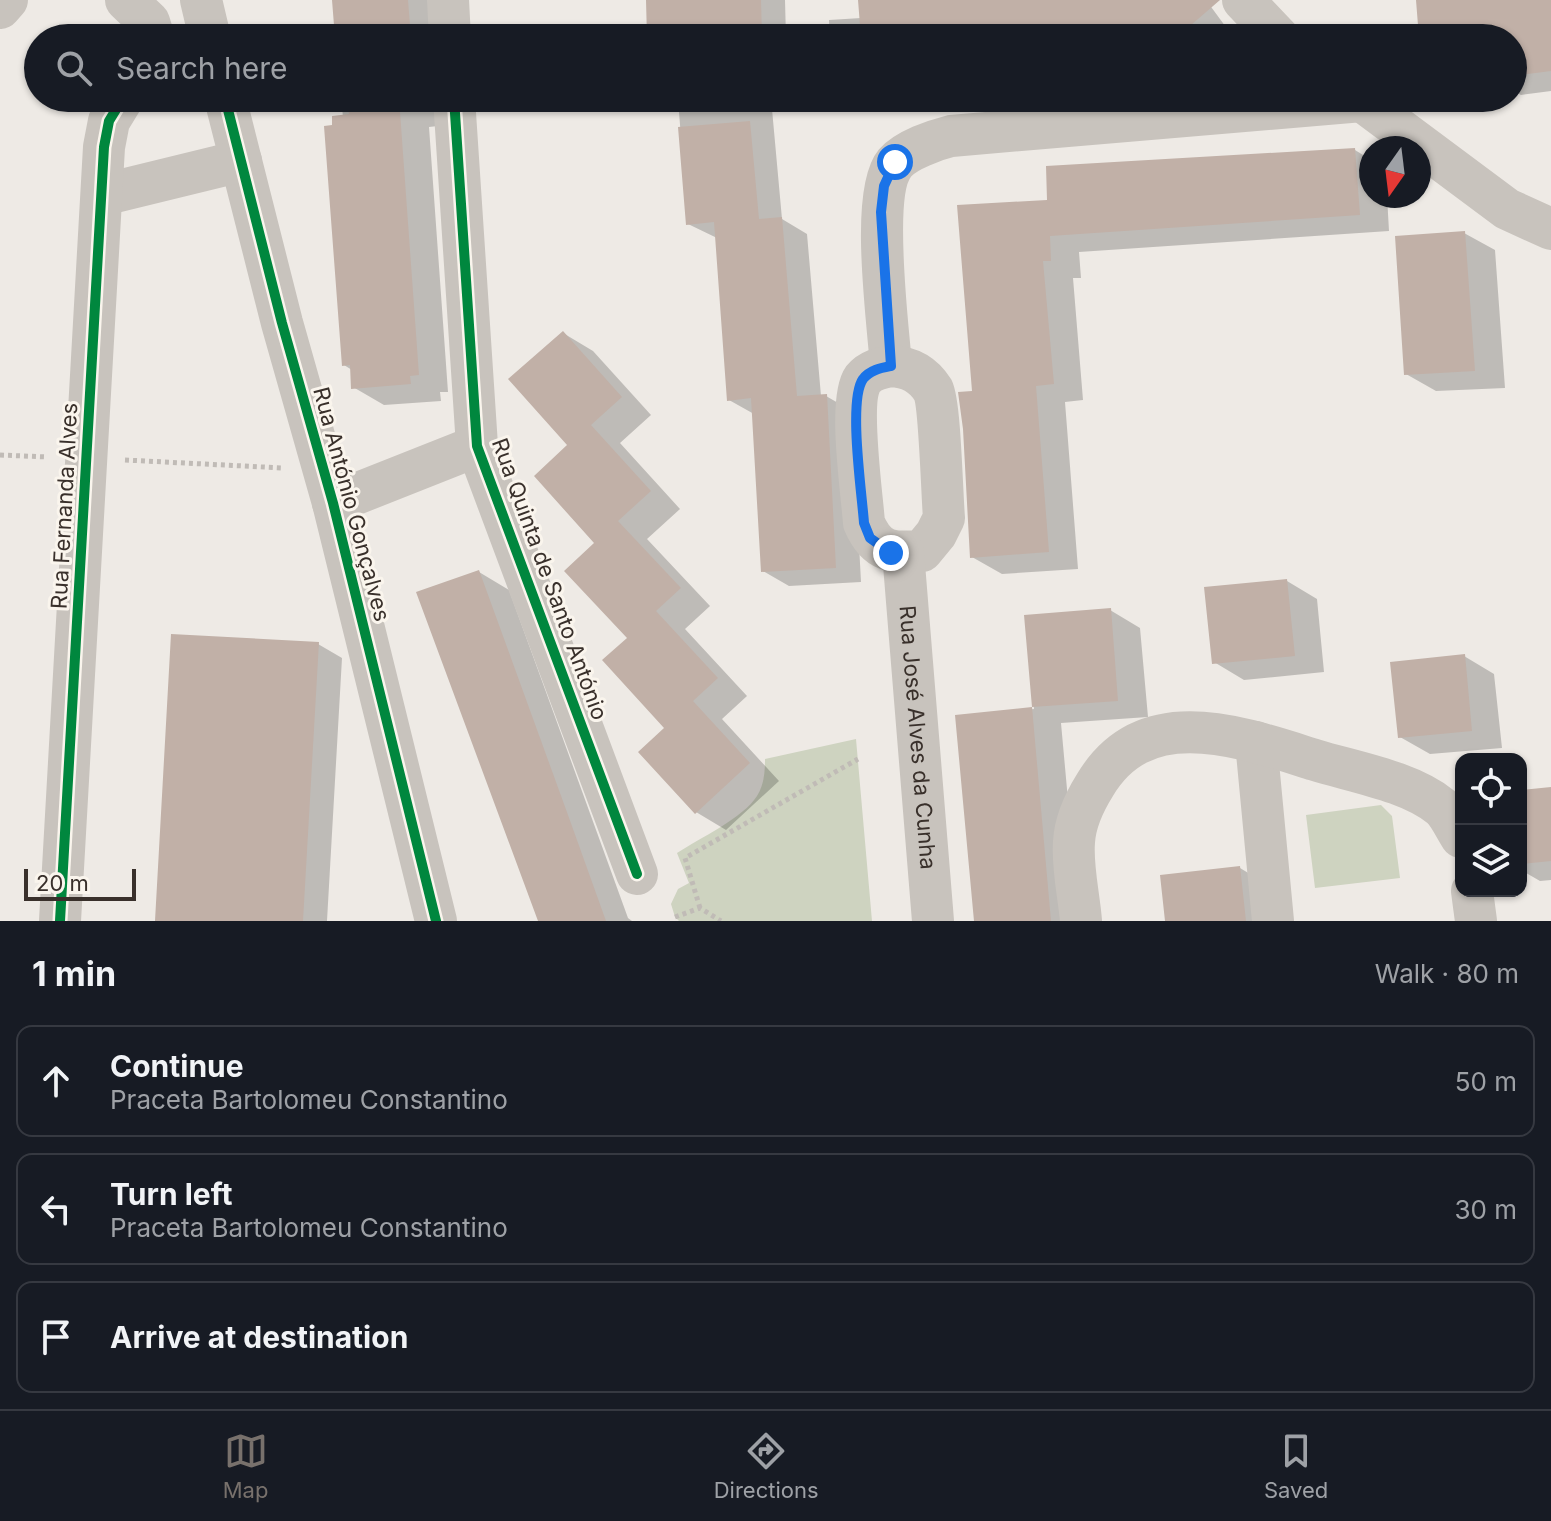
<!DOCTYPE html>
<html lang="en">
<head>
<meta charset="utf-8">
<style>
	body { margin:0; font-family:Inter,sans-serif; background:#20242c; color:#f1f3f6 }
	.controls { position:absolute; right:24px; bottom:24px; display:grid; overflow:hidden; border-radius:16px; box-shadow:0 2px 6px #0004 }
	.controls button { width:72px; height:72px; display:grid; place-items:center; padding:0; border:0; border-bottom:2px solid #363941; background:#171b24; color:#f1f3f6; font:40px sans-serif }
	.compass { position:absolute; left:1359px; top:136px; width:72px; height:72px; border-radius:50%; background:#171b24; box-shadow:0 2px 6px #0004; rotate:194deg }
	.scale { position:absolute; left:24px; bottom:20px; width:112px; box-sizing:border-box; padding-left:8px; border:4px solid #39302b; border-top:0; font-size:22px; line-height:28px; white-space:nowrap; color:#39302b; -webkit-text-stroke:6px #faf5ed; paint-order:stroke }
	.stop { position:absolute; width:24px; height:24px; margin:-18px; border:6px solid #1a73e8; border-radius:50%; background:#fff }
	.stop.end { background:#1a73e8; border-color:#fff; box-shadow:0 2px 8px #0008 }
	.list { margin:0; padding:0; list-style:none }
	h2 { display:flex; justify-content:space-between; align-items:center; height:104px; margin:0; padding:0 32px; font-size:34px }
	h2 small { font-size:26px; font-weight:400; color:#9ea1a6 }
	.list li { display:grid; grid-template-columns:52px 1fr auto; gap:24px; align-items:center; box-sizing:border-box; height:112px; margin:0 16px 16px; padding:0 16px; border:2px solid #363941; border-radius:16px }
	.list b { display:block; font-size:30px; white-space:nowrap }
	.list p { margin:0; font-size:26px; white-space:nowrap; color:#9ea1a6 }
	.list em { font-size:26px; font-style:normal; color:#9ea1a6 }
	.icon { flex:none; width:44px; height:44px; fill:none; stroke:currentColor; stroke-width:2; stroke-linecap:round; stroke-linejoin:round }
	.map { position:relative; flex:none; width:1551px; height:921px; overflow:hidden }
	.search { position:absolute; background:#171b24; box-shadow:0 2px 6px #0004; left:24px; right:24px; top:24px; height:88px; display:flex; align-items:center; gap:20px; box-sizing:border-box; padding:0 28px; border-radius:44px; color:#9ea1a6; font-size:30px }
	.sheet { height:488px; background:#171b24 }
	nav { display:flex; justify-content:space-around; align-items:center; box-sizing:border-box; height:112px; border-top:2px solid #363941; background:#171b24; font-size:22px; color:#9ea1a6 }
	nav a { display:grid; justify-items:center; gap:4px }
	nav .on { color:#78716c }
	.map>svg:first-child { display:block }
	.green { fill:#ced3c0 }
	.shadow { fill:#0003 }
	.building { fill:#c1b0a7 }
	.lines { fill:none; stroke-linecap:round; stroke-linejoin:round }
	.path { stroke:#c0bbb6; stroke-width:5; stroke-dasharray:4 4; stroke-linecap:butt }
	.minor { stroke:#c8c3bd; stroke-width:42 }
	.cycleway-casing { stroke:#faf5ed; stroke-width:15 }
	.cycleway { stroke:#00873e; stroke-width:10 }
	.route { stroke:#1a73e8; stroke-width:10 }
	.labels { text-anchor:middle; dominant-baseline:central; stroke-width:6; stroke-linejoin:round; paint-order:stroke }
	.street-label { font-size:22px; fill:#39302b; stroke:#faf5ed }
</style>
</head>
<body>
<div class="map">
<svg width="1551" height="921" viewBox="0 0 1551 921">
	<rect width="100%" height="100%" fill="#eeeae5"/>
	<path class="green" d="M 856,739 L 872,921 L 679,921 L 675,917 L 671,904 L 678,889 L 689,883 L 677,853 C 700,838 743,818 757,796 C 764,785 765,772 765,759 Z
		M 1381,805 L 1392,816 L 1400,878 L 1315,888 L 1306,815 Z"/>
	<path class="shadow" d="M 334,0 L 437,0 L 440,38 L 337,38 Z
		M 648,0 L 785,0 L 786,38 L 649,38 Z
		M 860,0 L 1206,0 L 1231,34 L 1226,38 L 830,38 L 829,20 L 861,18 Z
		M 1418,0 L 1551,0 L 1551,91 L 1521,95 L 1513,91 L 1513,38 L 1421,38 Z
		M 341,98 L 444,98 L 438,126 L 429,127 L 448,392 L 440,392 L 441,401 L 384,405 L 353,387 L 352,370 L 344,365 L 335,127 L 343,117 Z
		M 674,98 L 771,98 L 782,219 L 807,234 L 821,396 L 826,396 L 852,411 L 861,582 L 789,586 L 763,571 L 754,414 L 729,400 L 717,238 L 688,224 L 678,100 Z
		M 1355,150 L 1371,160 L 1371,196 L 1387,196 L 1389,231 L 1079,252 L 1081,278 L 1073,278 L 1083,400 L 1065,402 L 1078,569 L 1002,574 L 972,557 L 974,393 L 1049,202 Z
		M 1464,233 L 1495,250 L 1505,388 L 1436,391 L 1406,374 Z
		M 563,333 L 593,351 L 651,415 L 620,443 L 680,509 L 647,539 L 710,606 L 685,629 L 747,696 L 722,719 L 779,781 L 726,830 L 696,812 L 667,728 L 630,639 L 597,543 L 570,445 Z
		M 479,572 L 509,590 L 628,918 L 632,921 L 539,921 Z
		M 1287,581 L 1317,599 L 1324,672 L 1244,680 L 1214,662 Z
		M 1110,610 L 1140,628 L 1148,717 L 1061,723 L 1079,921 L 976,921 L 957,716 L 1034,709 L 1026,617 Z
		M 318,644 L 342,658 L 327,921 L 157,921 Z
		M 1464,656 L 1494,674 L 1502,748 L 1430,754 L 1400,737 Z
		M 1551,789 L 1551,880 L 1540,881 L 1521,870 L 1521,792 Z
		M 1240,868 L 1270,886 L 1274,921 L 1167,921 Z"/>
	<path class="building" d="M 332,0 L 408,0 L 411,38 L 335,38 Z
		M 646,0 L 761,0 L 762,38 L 647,38 Z
		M 858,0 L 1220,0 L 1176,38 L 861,38 Z
		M 1416,0 L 1551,0 L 1551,71 L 1513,76 L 1513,38 L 1419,38 Z
		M 347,98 L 399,98 L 419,375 L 410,376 L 411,384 L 351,389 L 350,365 L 342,366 L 324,126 L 332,125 L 332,116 L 349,114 Z
		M 750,121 L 759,219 L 782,217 L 797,396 L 827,394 L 836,568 L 761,572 L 751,398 L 727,401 L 714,222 L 686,225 L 678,127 Z
		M 1355,148 L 1360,215 L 1050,236 L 1051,261 L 1043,261 L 1054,384 L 1036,386 L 1049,552 L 970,558 L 963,429 L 958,392 L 972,391 L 957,205 L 1047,200 L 1046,166 Z
		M 1465,231 L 1475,371 L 1404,375 L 1395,236 Z
		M 563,331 L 622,397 L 591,425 L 651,491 L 618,521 L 681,588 L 656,611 L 718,678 L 693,701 L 750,763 L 695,814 L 638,752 L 664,728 L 602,660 L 627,638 L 564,571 L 594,543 L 534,476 L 567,445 L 508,379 Z
		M 479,570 L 568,815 L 606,921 L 538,921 L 416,592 Z
		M 1287,579 L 1295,656 L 1212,664 L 1204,587 Z
		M 1111,608 L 1118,701 L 1032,707 L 1024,615 Z
		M 171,634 L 319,642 L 303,921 L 155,921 Z
		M 1465,654 L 1472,731 L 1398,738 L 1390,662 Z
		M 1032,707 L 1051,921 L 974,921 L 955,715 Z
		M 1551,787 L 1551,861 L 1521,864 L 1521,790 Z
		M 1240,866 L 1246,921 L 1165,921 L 1160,875 Z"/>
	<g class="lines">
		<path class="path" d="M 0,455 L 47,457
			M 125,460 L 283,468
			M 700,908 L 685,858 L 858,759
			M 675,917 L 700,908 L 721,921"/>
		<g class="minor">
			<path d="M 126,0 L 149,22 L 154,38"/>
			<path d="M 201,0 L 210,38"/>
			<path d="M 448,0 L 450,38"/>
			<path d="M 1243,0 L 1279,38"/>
			<path d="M 0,8 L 7,0"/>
			<path d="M 225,98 L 282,323 L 333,503 L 436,921"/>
			<path d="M 454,98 L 477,446 L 637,874"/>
			<path d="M 1358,98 L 1507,209 L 1551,229"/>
			<path d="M 102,195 L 241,161"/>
			<path d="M 891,366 C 888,323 870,193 895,163 C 906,150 935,140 951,136 L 1362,101"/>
			<path d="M 891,366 C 909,367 923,374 933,390 C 940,404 942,496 944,518 L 936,534 L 922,551 C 892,553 877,553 864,523 C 862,494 848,400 863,379 C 870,370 881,368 891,366 Z"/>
			<path d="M 333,503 L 477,446"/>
			<path id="s1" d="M 903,552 L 933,921"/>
			<path d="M 1256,742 L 1273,921"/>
			<path d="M 1472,891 L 1476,921"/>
			<path d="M 60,921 L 104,147 L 109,121 L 123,98"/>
			<path d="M 1081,921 C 1079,896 1072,867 1074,842 C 1075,823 1085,801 1095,785 C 1145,701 1241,737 1315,760 C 1354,772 1409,781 1441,807 C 1449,814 1455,828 1461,837"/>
		</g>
		<g class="cycleway-casing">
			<path id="cycleway" d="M 225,98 L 282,323 L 333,503 L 436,921
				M 454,98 L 477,446 L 637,874
				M 60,921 L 104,147 L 109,121 L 123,98"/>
		</g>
		<use href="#cycleway" class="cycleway"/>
	</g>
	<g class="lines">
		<path class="route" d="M 891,553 L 870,538 L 864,523 C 862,494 848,400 863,379 C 870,370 881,368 891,366 L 881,212 L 884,186 L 895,162"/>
	</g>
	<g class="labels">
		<g class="street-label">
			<text transform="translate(352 504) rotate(75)">Rua António Gonçalves</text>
			<text transform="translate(64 506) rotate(-87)">Rua Fernanda Alves</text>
			<text transform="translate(550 579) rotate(70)">Rua Quinta de Santo António</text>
			<text stroke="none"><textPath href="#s1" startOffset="186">Rua José Alves da Cunha</textPath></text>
		</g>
	</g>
</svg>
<div class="controls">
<button><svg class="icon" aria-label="locate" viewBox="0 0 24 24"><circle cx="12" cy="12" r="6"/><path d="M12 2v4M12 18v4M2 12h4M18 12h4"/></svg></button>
<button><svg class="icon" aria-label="layers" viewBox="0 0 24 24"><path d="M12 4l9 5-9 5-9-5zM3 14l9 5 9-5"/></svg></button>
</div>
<svg class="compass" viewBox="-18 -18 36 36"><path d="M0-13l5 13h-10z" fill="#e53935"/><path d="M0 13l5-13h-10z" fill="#9ea1a6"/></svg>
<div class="scale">20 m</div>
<div class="stop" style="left:895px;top:162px"></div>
<div class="stop end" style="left:891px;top:553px"></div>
<div class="search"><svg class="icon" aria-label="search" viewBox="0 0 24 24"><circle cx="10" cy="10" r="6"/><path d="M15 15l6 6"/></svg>Search here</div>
</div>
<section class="sheet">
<h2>1 min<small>Walk · 80 m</small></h2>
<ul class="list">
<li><svg class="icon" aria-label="ahead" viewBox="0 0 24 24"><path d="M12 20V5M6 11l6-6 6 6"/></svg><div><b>Continue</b><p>Praceta Bartolomeu Constantino</p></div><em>50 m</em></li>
<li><svg class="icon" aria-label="left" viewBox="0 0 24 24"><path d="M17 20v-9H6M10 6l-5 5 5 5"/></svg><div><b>Turn left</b><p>Praceta Bartolomeu Constantino</p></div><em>30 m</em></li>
<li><svg class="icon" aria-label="arrive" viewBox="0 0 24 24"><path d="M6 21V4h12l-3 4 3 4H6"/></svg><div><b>Arrive at destination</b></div></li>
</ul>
</section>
<nav>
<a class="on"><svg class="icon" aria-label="map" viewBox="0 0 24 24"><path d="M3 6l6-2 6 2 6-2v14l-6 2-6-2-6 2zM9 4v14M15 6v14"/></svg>Map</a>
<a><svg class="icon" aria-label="directions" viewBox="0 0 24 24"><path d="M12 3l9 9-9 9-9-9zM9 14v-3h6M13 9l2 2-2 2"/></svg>Directions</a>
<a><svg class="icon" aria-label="saved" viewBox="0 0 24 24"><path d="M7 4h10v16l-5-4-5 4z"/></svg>Saved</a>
</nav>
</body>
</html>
